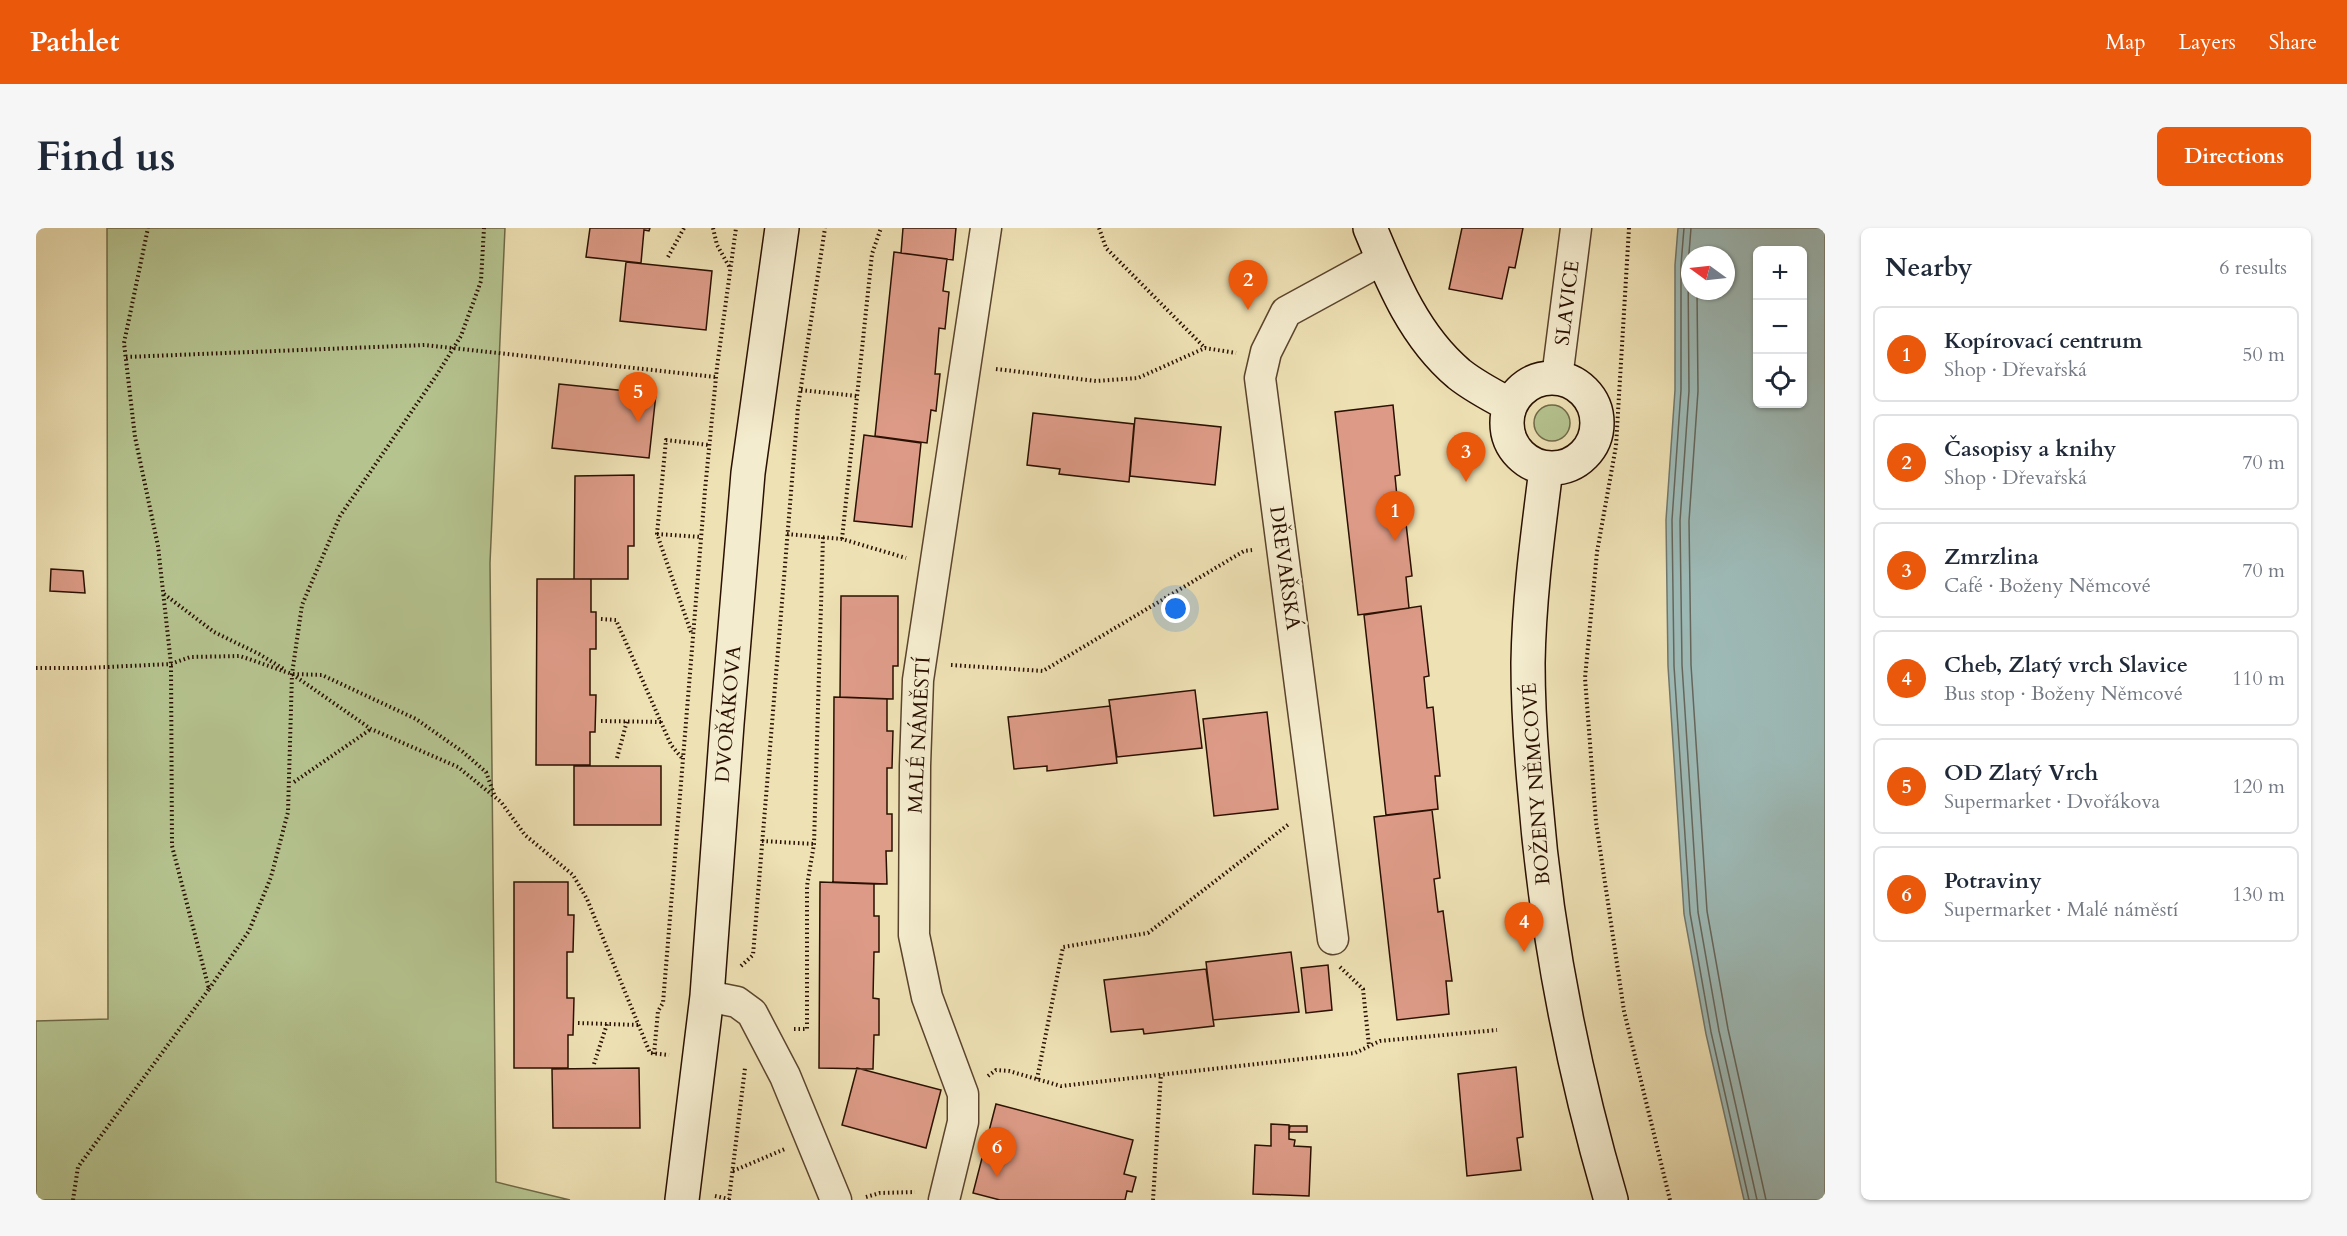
<!DOCTYPE html>
<html lang="en">
<head>
<meta charset="utf-8">
<style>
	body { margin:0; font-family:Cardo,serif; background:#f6f6f7; color:#1f2937 }
	.controls { position:absolute; right:18px; top:18px; display:grid; overflow:hidden; border-radius:9px; box-shadow:0 2px 4px #0004 }
	.controls button { width:54px; height:54px; display:grid; place-items:center; padding:0; border:0; border-bottom:2px solid #e0e1e3; background:#fff; color:#1f2937; font:30px sans-serif }
	.compass { position:absolute; left:1645px; top:18px; width:54px; height:54px; border-radius:50%; background:#fff; box-shadow:0 2px 4px #0004; rotate:285deg }
	.you { position:absolute; left:1140px; top:381px; width:21px; height:21px; margin:-15px; border:4px solid #fff; border-radius:50%; background:#1a73e8; box-shadow:0 0 0 9px #1a73e833 }
	.badge { display:grid; place-items:center; width:39px; height:39px; border-radius:50%; background:#ea580c; color:#fff; font-size:20px; font-weight:700 }
	.pin { position:absolute; translate:-50% -50px; filter:drop-shadow(0 2px 3px #0008) }
	.pin::after { content:''; position:absolute; top:32px; width:21px; height:18px; background:inherit; clip-path:polygon(0 0,100% 0,50% 100%) }
	.list { margin:0; padding:0; list-style:none }
	h2 { display:flex; justify-content:space-between; align-items:center; height:78px; margin:0; padding:0 24px; font-size:26px }
	h2 small { font-size:20px; font-weight:400; color:#747a83 }
	.list li { display:grid; grid-template-columns:39px 1fr auto; gap:18px; align-items:center; box-sizing:border-box; height:96px; margin:0 12px 12px; padding:0 12px; border:2px solid #e0e1e3; border-radius:9px }
	.list b { display:block; font-size:22px; white-space:nowrap }
	.list p { margin:0; font-size:20px; white-space:nowrap; color:#747a83 }
	.list em { font-size:20px; font-style:normal; color:#747a83 }
	.icon { flex:none; width:33px; height:33px; fill:none; stroke:currentColor; stroke-width:2; stroke-linecap:round; stroke-linejoin:round }
	.map { position:relative; flex:none; width:1789px; height:972px; overflow:hidden; border-radius:9px }
	header { display:flex; align-items:center; gap:36px; box-sizing:border-box; height:84px; padding:0 30px; background:#ea580c; color:#fff }
	header strong { font-size:28px }
	nav { display:flex; gap:33px; margin-inline-start:auto; font-size:21px }
	.intro { display:flex; align-items:center; justify-content:space-between; box-sizing:border-box; height:144px; padding:0 36px }
	h1 { margin:0; font-size:42px }
	.button { padding:15px 27px; border-radius:9px; background:#ea580c; color:#fff; font-size:21px; font-weight:700 }
	main { display:flex; gap:36px; padding:0 36px }
	aside { flex:1; background:#fff; border-radius:9px; box-shadow:0 2px 4px #0004 }
	.map>svg:first-child { display:block }
	.green { fill:#b5c38f; stroke:#706a48; stroke-width:1.5 }
	.water { fill:#9ebbb8; stroke:#70776e; stroke-width:1.5; fill-rule:evenodd }
	.lines { fill:none; stroke-linecap:round; stroke-linejoin:round }
	.shore { stroke:#64665c; stroke-width:1.5 }
	.building { fill:#dd9b87; stroke:#2a1000; stroke-width:1.5 }
	.street-casing { stroke:#5b442d; stroke-width:33 }
	.secondary-casing { stroke:#2a1000; stroke-width:36 }
	.path { stroke:#2a1000; stroke-width:4; stroke-dasharray:1.5 3; stroke-linecap:butt }
	.street { stroke:#f4ecce; stroke-width:30 }
	.secondary { stroke:#f4ecce; stroke-width:33 }
	.labels { text-anchor:middle; dominant-baseline:central; stroke-width:5; stroke-linejoin:round; paint-order:stroke }
	.street-label { font-size:20px; fill:#2a1000; stroke:#f4ecce }
</style>
</head>
<body>
<header>
<strong>Pathlet</strong>
<nav><a>Map</a><a>Layers</a><a>Share</a></nav>
</header>
<div class="intro"><h1>Find us</h1><a class="button">Directions</a></div>
<main>
<div class="map">
<svg width="1789" height="972" viewBox="0 0 1789 972">
	<rect width="100%" height="100%" fill="#eee1b4"/>
	<filter id="stains"><feTurbulence type="fractalNoise" baseFrequency=".00333" numOctaves="4"/><feColorMatrix values="0 0 0 0 .2 0 0 0 0 .09 0 0 0 0 .02 0 0 0 .5 -.17"/></filter>
	<radialGradient id="worn" r=".72"><stop offset=".6" stop-color="#630" stop-opacity="0"/><stop offset="1" stop-color="#630" stop-opacity=".3"/></radialGradient>
	<path class="green" d="M 71,0 L 469,0 L 454,335 L 460,954 L 534,972 L 0,972 L 0,793 L 72,791 Z
		M1498 195a18 18 0 1 1 36 0a18 18 0 1 1-36 0Z"/>
	<path class="water" d="M 1642,0 L 1789,0 L 1789,972 L 1708,972 L 1670,806 L 1648,686 L 1632,438 L 1630,292 L 1639,162 L 1639,37 ZM 1722,22 L 1766,22 L 1766,176 L 1722,176 ZM 1654,27 L 1690,27 L 1690,63 L 1654,63 Z"/>
	<g class="lines">
		<path class="shore" d="M 1648,0 L 1645,37 L 1645,162 L 1636,292 L 1638,438 L 1654,685 L 1675,804 L 1713,972
			M 1655,0 L 1652,38 L 1653,163 L 1644,293 L 1646,437 L 1662,684 L 1683,803 L 1721,972
			M 1661,63 L 1662,163 L 1653,293 L 1655,437 L 1671,683 L 1692,801 L 1730,972"/>
	</g>
	<path class="building" d="M 554,0 L 614,0 L 613,3 L 608,2 L 605,35 L 550,29 Z
		M 867,0 L 920,0 L 917,32 L 865,25 Z
		M 1426,0 L 1487,0 L 1479,40 L 1473,39 L 1466,71 L 1413,61 Z
		M 858,24 L 911,31 L 907,63 L 913,64 L 909,101 L 903,100 L 899,146 L 904,146 L 900,183 L 895,182 L 891,215 L 839,208 Z
		M 590,34 L 676,43 L 670,102 L 584,93 Z
		M 523,156 L 620,166 L 613,230 L 516,220 Z
		M 1357,177 L 1364,247 L 1359,248 L 1362,279 L 1368,278 L 1376,348 L 1370,349 L 1373,380 L 1322,387 L 1299,184 Z
		M 997,185 L 1098,196 L 1093,254 L 1023,246 L 1024,241 L 991,237 Z
		M 1099,190 L 1185,199 L 1179,257 L 1094,248 Z
		M 828,207 L 885,215 L 876,299 L 818,293 Z
		M 598,247 L 598,318 L 592,318 L 592,351 L 538,351 L 539,248 Z
		M 15,341 L 47,343 L 49,365 L 14,363 Z
		M 501,351 L 555,351 L 555,384 L 560,384 L 560,421 L 554,421 L 554,467 L 560,467 L 559,504 L 554,504 L 554,537 L 500,537 Z
		M 805,368 L 862,368 L 862,438 L 857,438 L 857,471 L 804,469 Z
		M 1385,378 L 1393,448 L 1388,449 L 1391,480 L 1397,479 L 1404,548 L 1399,548 L 1402,581 L 1350,587 L 1328,387 Z
		M 1159,462 L 1166,520 L 1081,529 L 1073,472 Z
		M 798,469 L 851,471 L 851,503 L 857,503 L 856,540 L 851,540 L 851,586 L 856,586 L 856,623 L 850,623 L 851,656 L 797,654 Z
		M 1074,478 L 1081,535 L 1011,543 L 1011,538 L 978,541 L 972,489 Z
		M 1231,484 L 1242,581 L 1178,588 L 1167,491 Z
		M 538,538 L 625,538 L 625,597 L 538,597 Z
		M 1396,582 L 1404,650 L 1398,651 L 1402,684 L 1407,683 L 1416,753 L 1410,753 L 1413,786 L 1361,792 L 1338,589 Z
		M 478,654 L 532,654 L 532,687 L 538,687 L 537,724 L 531,724 L 531,770 L 538,770 L 537,807 L 532,807 L 532,840 L 478,840 Z
		M 784,654 L 838,656 L 838,688 L 843,688 L 843,724 L 838,724 L 837,770 L 843,771 L 843,807 L 838,807 L 837,841 L 783,840 Z
		M 1255,724 L 1263,784 L 1177,792 L 1170,734 Z
		M 1292,737 L 1296,782 L 1270,785 L 1265,740 Z
		M 1170,741 L 1178,798 L 1108,806 L 1107,801 L 1075,804 L 1068,752 Z
		M 1480,839 L 1487,909 L 1481,910 L 1485,942 L 1431,948 L 1422,846 Z
		M 603,840 L 604,900 L 517,900 L 516,841 Z
		M 821,840 L 905,862 L 890,920 L 806,897 Z
		M 960,876 L 1097,912 L 1088,946 L 1100,949 L 1096,964 L 1091,963 L 1089,972 L 964,972 L 937,965 Z
		M 1235,896 L 1253,897 L 1253,911 L 1259,912 L 1258,918 L 1275,919 L 1273,968 L 1217,966 L 1219,917 L 1235,918 Z
		M 1254,898 L 1271,898 L 1271,904 L 1253,904 Z"/>
	<g class="lines">
		<g class="street-casing">
			<path id="street" d="M 1521,150 L 1540,0
				M 1297,711 L 1224,150 L 1230,124 L 1250,84 L 1347,31
				M 671,768 L 701,774 L 716,785 L 749,848 L 800,972
				M 908,972 L 927,894 L 927,866 L 891,769 L 878,707 L 879,538 L 882,452 L 950,0"/>
		</g>
		<g class="secondary-casing">
			<path id="secondary" d="M 1334,0 C 1356,53 1378,108 1423,146 C 1438,158 1457,168 1474,177
				M1471 195a45 45 0 1 1 90 0a45 45 0 1 1-90 0Z
				M 1510,241 C 1502,305 1493,370 1492,435 C 1492,479 1495,523 1499,566 C 1510,704 1536,839 1575,972
				M 646,972 L 671,768 L 691,496 L 712,245 L 746,0"/>
		</g>
		<path class="path" d="M 677,0 L 681,17 L 694,40
			M 1063,0 L 1070,20 L 1169,120
			M 1593,0 L 1580,218 L 1561,324 L 1549,450 L 1560,594 L 1588,783 L 1634,972
			M 632,29 L 648,0
			M 90,129 L 389,117 L 680,149
			M 960,141 L 1060,153 L 1102,150 L 1169,120 L 1200,125
			M 765,162 L 821,168
			M 621,306 L 665,309
			M 751,306 L 806,311 L 870,330
			M 806,311 L 836,26 L 845,0
			M 128,366 L 178,404 L 223,426 L 248,441
			M 565,391 L 580,392 L 635,517 L 646,530
			M 655,404 L 621,306 L 630,212 L 673,217
			M 915,437 L 1007,443 L 1208,323 L 1216,322
			M 0,440 L 50,440 L 135,436 L 154,429 L 204,428 L 256,446 L 335,501 L 422,539 L 465,574 L 489,607 L 537,647 L 551,671 L 614,825 L 633,827
			M 257,446 L 286,447 L 380,491 L 427,524 L 450,544 L 459,569
			M 565,493 L 625,494
			M 581,530 L 591,493
			M 258,554 L 335,501
			M 726,613 L 778,616
			M 705,738 L 717,727 L 762,179 L 789,0
			M 1304,739 L 1327,761 L 1333,818
			M 173,761 L 213,703 L 235,649 L 252,584 L 256,446 L 266,377 L 304,288 L 400,148 L 425,108 L 445,53 L 448,0
			M 542,795 L 602,797
			M 758,801 L 771,801 L 771,658 L 778,616 L 787,309
			M 618,826 L 622,783 L 627,775 L 669,262 L 681,139 L 700,0
			M 558,836 L 571,796
			M 952,848 L 960,842 L 973,843 L 1025,858 L 1319,825 L 1344,813 L 1461,802
			M 1001,851 L 1027,719 L 1112,705 L 1253,596
			M 697,943 L 749,921
			M 679,968 L 693,971 L 709,840
			M 830,969 L 844,965 L 879,964
			M 37,972 L 42,939 L 173,761 L 136,618 L 135,436 L 122,318 L 99,209 L 88,115 L 112,0
			M 1117,972 L 1125,846"/>
		<use href="#street" class="street"/>
		<use href="#secondary" class="secondary"/>
	</g>
	<g class="labels">
		<g class="street-label">
			<text transform="translate(1531 75) rotate(-83)">SLAVICE</text>
			<text transform="translate(1249 340) rotate(82)">DŘEVAŘSKÁ</text>
			<text transform="translate(692 486) rotate(-85)">DVOŘÁKOVA</text>
			<text transform="translate(883 507) rotate(-87)">MALÉ NÁMĚSTÍ</text>
			<text transform="translate(1500 556) rotate(-94)">BOŽENY NĚMCOVÉ</text>
		</g>
	</g>
	<rect width="100%" height="100%" filter="url(#stains)"/>
	<rect width="100%" height="100%" fill="url(#worn)"/>
</svg>
<div class="controls">
<button>+</button>
<button>−</button>
<button><svg class="icon" aria-label="locate" viewBox="0 0 24 24"><circle cx="12" cy="12" r="6"/><path d="M12 2v4M12 18v4M2 12h4M18 12h4"/></svg></button>
</div>
<svg class="compass" viewBox="-18 -18 36 36"><path d="M0-13l5 13h-10z" fill="#e53935"/><path d="M0 13l5-13h-10z" fill="#747a83"/></svg>
<div class="you"></div>
<div class="pin badge" style="left:1359px;top:313px">1</div>
<div class="pin badge" style="left:1212px;top:82px">2</div>
<div class="pin badge" style="left:1430px;top:254px">3</div>
<div class="pin badge" style="left:1488px;top:724px">4</div>
<div class="pin badge" style="left:602px;top:194px">5</div>
<div class="pin badge" style="left:961px;top:949px">6</div>
</div>
<aside>
<h2>Nearby<small>6 results</small></h2>
<ul class="list">
<li><span class="badge">1</span><div><b>Kopírovací centrum</b><p>Shop · Dřevařská</p></div><em>50 m</em></li>
<li><span class="badge">2</span><div><b>Časopisy a knihy</b><p>Shop · Dřevařská</p></div><em>70 m</em></li>
<li><span class="badge">3</span><div><b>Zmrzlina</b><p>Café · Boženy Němcové</p></div><em>70 m</em></li>
<li><span class="badge">4</span><div><b>Cheb, Zlatý vrch Slavice</b><p>Bus stop · Boženy Němcové</p></div><em>110 m</em></li>
<li><span class="badge">5</span><div><b>OD Zlatý Vrch</b><p>Supermarket · Dvořákova</p></div><em>120 m</em></li>
<li><span class="badge">6</span><div><b>Potraviny</b><p>Supermarket · Malé náměstí</p></div><em>130 m</em></li>
</ul>
</aside>
</main>
</body>
</html>
